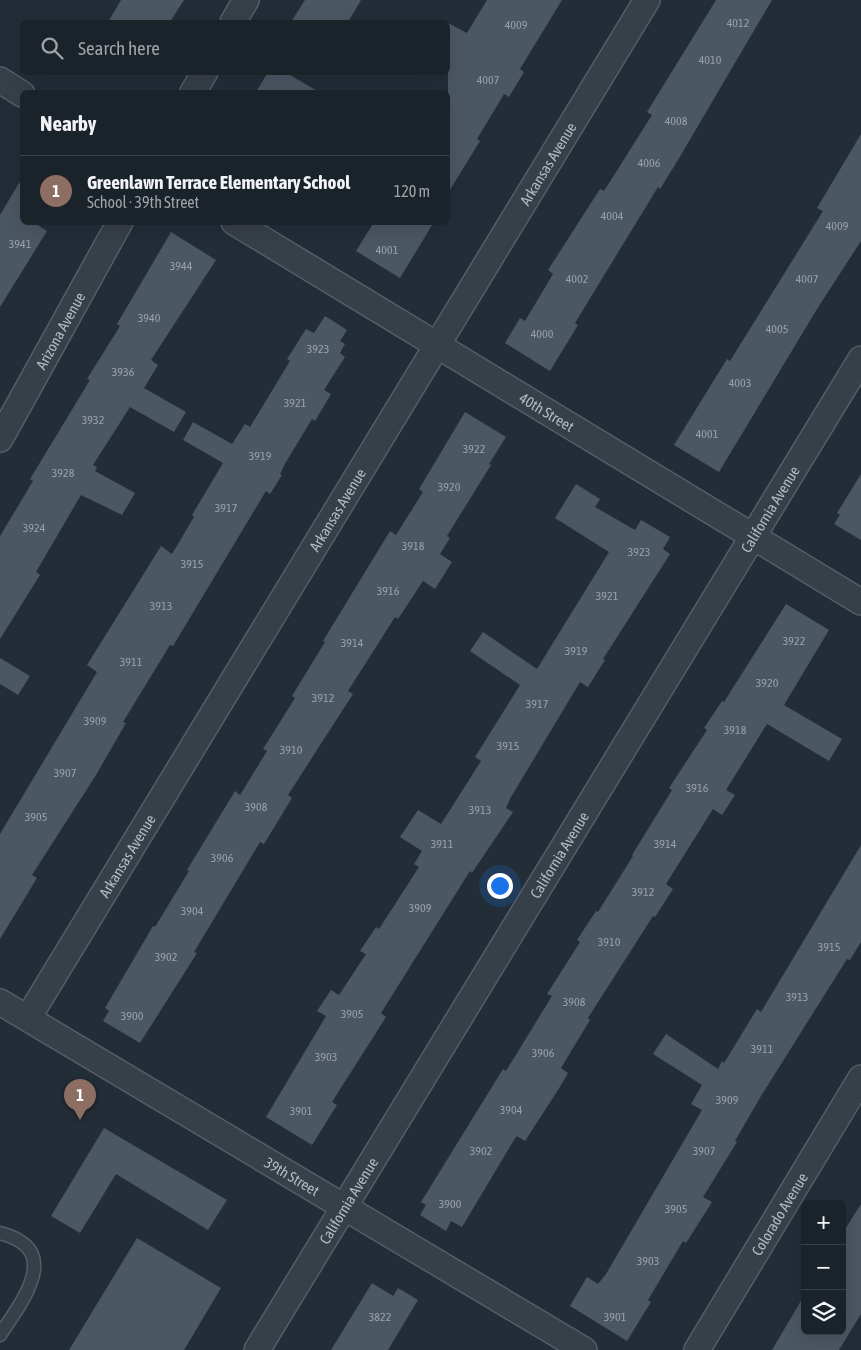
<!DOCTYPE html>
<html lang="en">
<head>
<meta charset="utf-8">
<style>
	body { margin:0; font-family:"Asap Condensed",sans-serif; background:#232a32; color:#f1f3f6 }
	.controls { position:absolute; right:15px; bottom:15px; display:grid; overflow:hidden; border-radius:8px; box-shadow:0 5px 20px #0002 }
	.controls button { width:45px; height:45px; display:grid; place-items:center; padding:0; border:0; border-bottom:1px solid #383f47; background:#1a222a; color:#f1f3f6; font:25px sans-serif }
	.you { position:absolute; left:499px; top:885px; width:18px; height:18px; margin:-12px; border:4px solid #fff; border-radius:50%; background:#1a73e8; box-shadow:0 0 0 8px #1a73e833 }
	.badge { display:grid; place-items:center; width:32px; height:32px; border-radius:50%; background:#2563eb; color:#fff; font-size:16px; font-weight:700 }
	.pin { position:absolute; translate:-50% -41px; filter:drop-shadow(0 1px 2px #0008) }
	.pin::after { content:''; position:absolute; top:26px; width:18px; height:15px; background:inherit; clip-path:polygon(0 0,100% 0,50% 100%) }
	.list { margin:0; padding:0; list-style:none }
	h2 { display:flex; justify-content:space-between; align-items:center; height:65px; margin:0; padding:0 20px; font-size:21px }
	h2 small { font-size:16px; font-weight:400; color:#9fa4a8 }
	.list li { display:grid; grid-template-columns:32px 1fr auto; gap:15px; align-items:center; box-sizing:border-box; height:70px; padding:0 20px; border-top:1px solid #383f47 }
	.list b { display:block; font-size:19px; white-space:nowrap }
	.list p { margin:0; font-size:16px; white-space:nowrap; color:#9fa4a8 }
	.list em { font-size:16px; font-style:normal; color:#9fa4a8 }
	.icon { flex:none; width:28px; height:28px; fill:none; stroke:currentColor; stroke-width:2; stroke-linecap:round; stroke-linejoin:round }
	.map { position:relative; flex:none; width:861px; height:1350px; overflow:hidden }
	.search { position:absolute; background:#1a222a; box-shadow:0 5px 20px #0002; left:20px; top:20px; width:430px; height:55px; display:flex; align-items:center; gap:12px; box-sizing:border-box; padding:0 18px; border-radius:8px; color:#9fa4a8; font-size:19px }
	.panel { position:absolute; background:#1a222a; box-shadow:0 5px 20px #0002; left:20px; top:90px; width:430px; height:135px; border-radius:8px }
	.map>svg:first-child { display:block }
	.building { fill:#4c5764 }
	.lines { fill:none; stroke-linecap:round; stroke-linejoin:round }
	.service-casing { stroke:#555d67; stroke-width:15 }
	.minor-casing { stroke:#555d67; stroke-width:28 }
	.service { stroke:#373f49; stroke-width:12 }
	.minor { stroke:#373f49; stroke-width:25 }
	.labels { text-anchor:middle; dominant-baseline:central; stroke-width:4; stroke-linejoin:round; paint-order:stroke }
	.number-label { font-size:12px; fill:#98a1ad }
	.street-label { font-size:15px; fill:#b2bac5; stroke:#1c242e }
</style>
</head>
<body>
<div class="map">
<svg width="861" height="1350" viewBox="0 0 861 1350">
	<rect width="100%" height="100%" fill="#232d38"/>
	<path class="building" d="M 121,0 L 184,0 L 170,22 L 108,22 Z
		M 305,0 L 361,0 L 348,22 L 291,22 Z
		M 487,0 L 562,0 L 520,69 L 524,72 L 509,97 L 504,94 L 477,139 L 480,141 L 448,193 L 448,23 L 467,33 Z
		M 716,0 L 772,0 L 678,160 L 660,189 L 658,187 L 575,323 L 578,325 L 550,371 L 505,343 L 520,318 L 525,321 L 553,274 L 548,270 L 600,189 L 604,191 L 652,115 L 647,112 Z
		M 268,72 L 285,72 L 319,92 L 256,92 Z
		M 861,134 L 861,241 L 817,309 L 719,472 L 674,445 L 727,359 L 730,361 L 823,211 L 817,208 Z
		M 22,178 L 22,222 L 33,222 L 47,231 L 0,307 L 0,215 Z
		M 374,222 L 434,222 L 400,278 L 356,251 Z
		M 171,232 L 216,260 L 151,360 L 158,365 L 144,388 L 186,412 L 174,432 L 130,407 L 93,465 L 97,467 L 95,471 L 135,493 L 122,515 L 81,495 L 36,572 L 40,575 L 0,639 L 0,536 L 33,481 L 30,479 L 90,380 L 87,379 L 120,326 L 117,324 Z
		M 325,316 L 347,330 L 340,341 L 345,344 L 340,353 L 345,357 L 324,390 L 331,394 L 315,421 L 312,419 L 286,462 L 280,474 L 282,475 L 270,494 L 266,491 L 173,646 L 170,645 L 123,722 L 126,723 L 96,775 L 32,875 L 37,878 L 0,939 L 0,834 L 97,672 L 87,665 L 161,546 L 172,554 L 194,517 L 192,515 L 223,463 L 183,440 L 193,422 L 232,444 L 245,424 L 250,427 L 290,361 L 287,359 L 306,329 L 314,333 Z
		M 465,412 L 506,437 L 489,464 L 491,465 L 447,536 L 450,538 L 440,554 L 452,562 L 435,589 L 423,581 L 398,619 L 395,617 L 348,691 L 353,694 L 288,795 L 292,798 L 264,844 L 260,842 L 194,952 L 197,953 L 140,1043 L 103,1021 L 109,1011 L 105,1008 L 153,926 L 155,927 L 189,871 L 187,870 L 235,791 L 240,795 L 267,751 L 263,749 L 295,698 L 292,696 L 325,642 L 323,641 L 390,531 L 396,535 L 423,492 L 419,489 Z
		M 861,474 L 861,540 L 834,524 L 840,515 L 837,513 Z
		M 576,484 L 600,499 L 595,507 L 635,530 L 641,520 L 670,537 L 663,549 L 670,554 L 603,659 L 605,660 L 588,687 L 580,682 L 511,797 L 506,808 L 513,812 L 472,873 L 470,871 L 381,1013 L 386,1017 L 332,1102 L 337,1105 L 312,1145 L 266,1117 L 326,1016 L 317,1011 L 331,990 L 339,995 L 366,954 L 360,951 L 376,927 L 379,929 L 419,867 L 414,864 L 422,851 L 400,837 L 418,810 L 441,824 L 481,761 L 475,757 L 520,685 L 470,651 L 483,632 L 537,669 L 609,552 L 555,518 Z
		M 786,604 L 829,630 L 784,705 L 842,739 L 829,761 L 767,724 L 726,790 L 735,795 L 722,815 L 713,809 L 666,884 L 673,889 L 655,917 L 653,916 L 588,1018 L 590,1020 L 561,1068 L 568,1073 L 558,1090 L 525,1141 L 517,1136 L 514,1140 L 462,1227 L 451,1221 L 446,1231 L 420,1215 L 426,1205 L 421,1202 L 503,1069 L 506,1071 L 552,996 L 547,994 L 580,942 L 577,940 L 596,911 L 598,912 L 633,856 L 632,855 L 672,790 L 669,788 L 707,730 L 704,728 L 722,701 L 724,702 Z
		M 0,658 L 30,676 L 18,695 L 0,684 Z
		M 861,845 L 861,942 L 850,960 L 847,959 L 761,1096 L 735,1141 L 737,1142 L 703,1197 L 712,1202 L 686,1243 L 683,1241 L 648,1300 L 651,1302 L 627,1341 L 570,1306 L 587,1277 L 598,1284 L 606,1274 L 702,1110 L 691,1104 L 702,1085 L 653,1054 L 666,1034 L 718,1069 L 722,1061 L 724,1063 L 757,1009 L 761,1012 Z
		M 104,1128 L 227,1200 L 208,1230 L 116,1174 L 80,1233 L 51,1216 Z
		M 861,1204 L 861,1314 L 839,1350 L 772,1350 L 805,1294 L 805,1331 L 842,1331 L 842,1234 Z
		M 137,1238 L 221,1288 L 184,1350 L 69,1350 Z
		M 372,1283 L 393,1296 L 398,1288 L 418,1300 L 388,1350 L 331,1350 Z"/>
	<g class="lines">
		<g class="service-casing">
			<path id="service" d="M 0,1233 C 65,1250 21,1302 0,1335"/>
		</g>
		<g class="minor-casing">
			<g id="minor">
				<path d="M 233,22 L 246,0"/>
				<path d="M 0,80 L 22,94"/>
				<path d="M 193,92 L 205,72"/>
				<path id="s1" d="M 234,222 L 861,602"/>
				<path id="s2" d="M 0,439 L 120,222"/>
				<path id="s3" d="M 0,1002 L 584,1350"/>
				<path id="s4" d="M 28,1018 L 647,0"/>
				<path id="s5" d="M 257,1350 L 861,359"/>
				<path id="s6" d="M 697,1350 L 861,1078"/>
			</g>
		</g>
		<use href="#service" class="service"/>
		<use href="#minor" class="minor"/>
	</g>
	<g class="labels">
		<g class="number-label">
			<text x="738" y="23">4012</text>
			<text x="516" y="25">4009</text>
			<text x="710" y="60">4010</text>
			<text x="488" y="80">4007</text>
			<text x="676" y="121">4008</text>
			<text x="649" y="163">4006</text>
			<text x="612" y="216">4004</text>
			<text x="837" y="226">4009</text>
			<text x="20" y="244">3941</text>
			<text x="387" y="250">4001</text>
			<text x="181" y="266">3944</text>
			<text x="577" y="279">4002</text>
			<text x="807" y="279">4007</text>
			<text x="149" y="318">3940</text>
			<text x="777" y="329">4005</text>
			<text x="542" y="334">4000</text>
			<text x="318" y="349">3923</text>
			<text x="123" y="372">3936</text>
			<text x="740" y="383">4003</text>
			<text x="295" y="403">3921</text>
			<text x="93" y="420">3932</text>
			<text x="707" y="434">4001</text>
			<text x="474" y="449">3922</text>
			<text x="260" y="456">3919</text>
			<text x="63" y="473">3928</text>
			<text x="449" y="487">3920</text>
			<text x="226" y="508">3917</text>
			<text x="34" y="528">3924</text>
			<text x="413" y="546">3918</text>
			<text x="639" y="552">3923</text>
			<text x="192" y="564">3915</text>
			<text x="388" y="591">3916</text>
			<text x="607" y="596">3921</text>
			<text x="161" y="606">3913</text>
			<text x="794" y="641">3922</text>
			<text x="352" y="643">3914</text>
			<text x="576" y="651">3919</text>
			<text x="131" y="662">3911</text>
			<text x="767" y="683">3920</text>
			<text x="323" y="698">3912</text>
			<text x="537" y="704">3917</text>
			<text x="95" y="721">3909</text>
			<text x="735" y="730">3918</text>
			<text x="508" y="746">3915</text>
			<text x="291" y="750">3910</text>
			<text x="65" y="773">3907</text>
			<text x="697" y="788">3916</text>
			<text x="256" y="807">3908</text>
			<text x="480" y="810">3913</text>
			<text x="36" y="817">3905</text>
			<text x="442" y="844">3911</text>
			<text x="665" y="844">3914</text>
			<text x="222" y="858">3906</text>
			<text x="643" y="892">3912</text>
			<text x="420" y="908">3909</text>
			<text x="192" y="911">3904</text>
			<text x="609" y="942">3910</text>
			<text x="829" y="947">3915</text>
			<text x="166" y="957">3902</text>
			<text x="797" y="997">3913</text>
			<text x="574" y="1002">3908</text>
			<text x="352" y="1014">3905</text>
			<text x="132" y="1016">3900</text>
			<text x="762" y="1049">3911</text>
			<text x="543" y="1053">3906</text>
			<text x="326" y="1057">3903</text>
			<text x="727" y="1100">3909</text>
			<text x="511" y="1110">3904</text>
			<text x="301" y="1111">3901</text>
			<text x="481" y="1151">3902</text>
			<text x="704" y="1151">3907</text>
			<text x="450" y="1204">3900</text>
			<text x="676" y="1209">3905</text>
			<text x="648" y="1261">3903</text>
			<text x="380" y="1317">3822</text>
			<text x="615" y="1317">3901</text>
		</g>
		<g class="street-label">
			<text stroke="none"><textPath href="#s4" startOffset="1000">Arkansas Avenue</textPath></text>
			<text stroke="none"><textPath href="#s2" startOffset="124">Arizona Avenue</textPath></text>
			<text stroke="none"><textPath href="#s1" startOffset="366">40th Street</textPath></text>
			<text stroke="none"><textPath href="#s4" startOffset="595">Arkansas Avenue</textPath></text>
			<text stroke="none"><textPath href="#s5" startOffset="985">California Avenue</textPath></text>
			<text stroke="none"><textPath href="#s4" startOffset="190">Arkansas Avenue</textPath></text>
			<text stroke="none"><textPath href="#s5" startOffset="580">California Avenue</textPath></text>
			<text stroke="none"><textPath href="#s3" startOffset="340">39th Street</textPath></text>
			<text stroke="none"><textPath href="#s5" startOffset="175">California Avenue</textPath></text>
			<text stroke="none"><textPath href="#s6" startOffset="159">Colorado Avenue</textPath></text>
		</g>
	</g>
</svg>
<div class="controls">
<button>+</button>
<button>−</button>
<button><svg class="icon" aria-label="layers" viewBox="0 0 24 24"><path d="M12 4l9 5-9 5-9-5zM3 14l9 5 9-5"/></svg></button>
</div>
<div class="you"></div>
<div class="pin badge" style="left:80px;top:1120px;background:#8d6e63">1</div>
<div class="search"><svg class="icon" aria-label="search" viewBox="0 0 24 24"><circle cx="10" cy="10" r="6"/><path d="M15 15l6 6"/></svg>Search here</div>
<section class="panel">
<h2>Nearby<small></small></h2>
<ul class="list">
<li><span class="badge" style="background:#8d6e63">1</span><div><b>Greenlawn Terrace Elementary School</b><p>School · 39th Street</p></div><em>120 m</em></li>
</ul>
</section>
</div>
</body>
</html>
